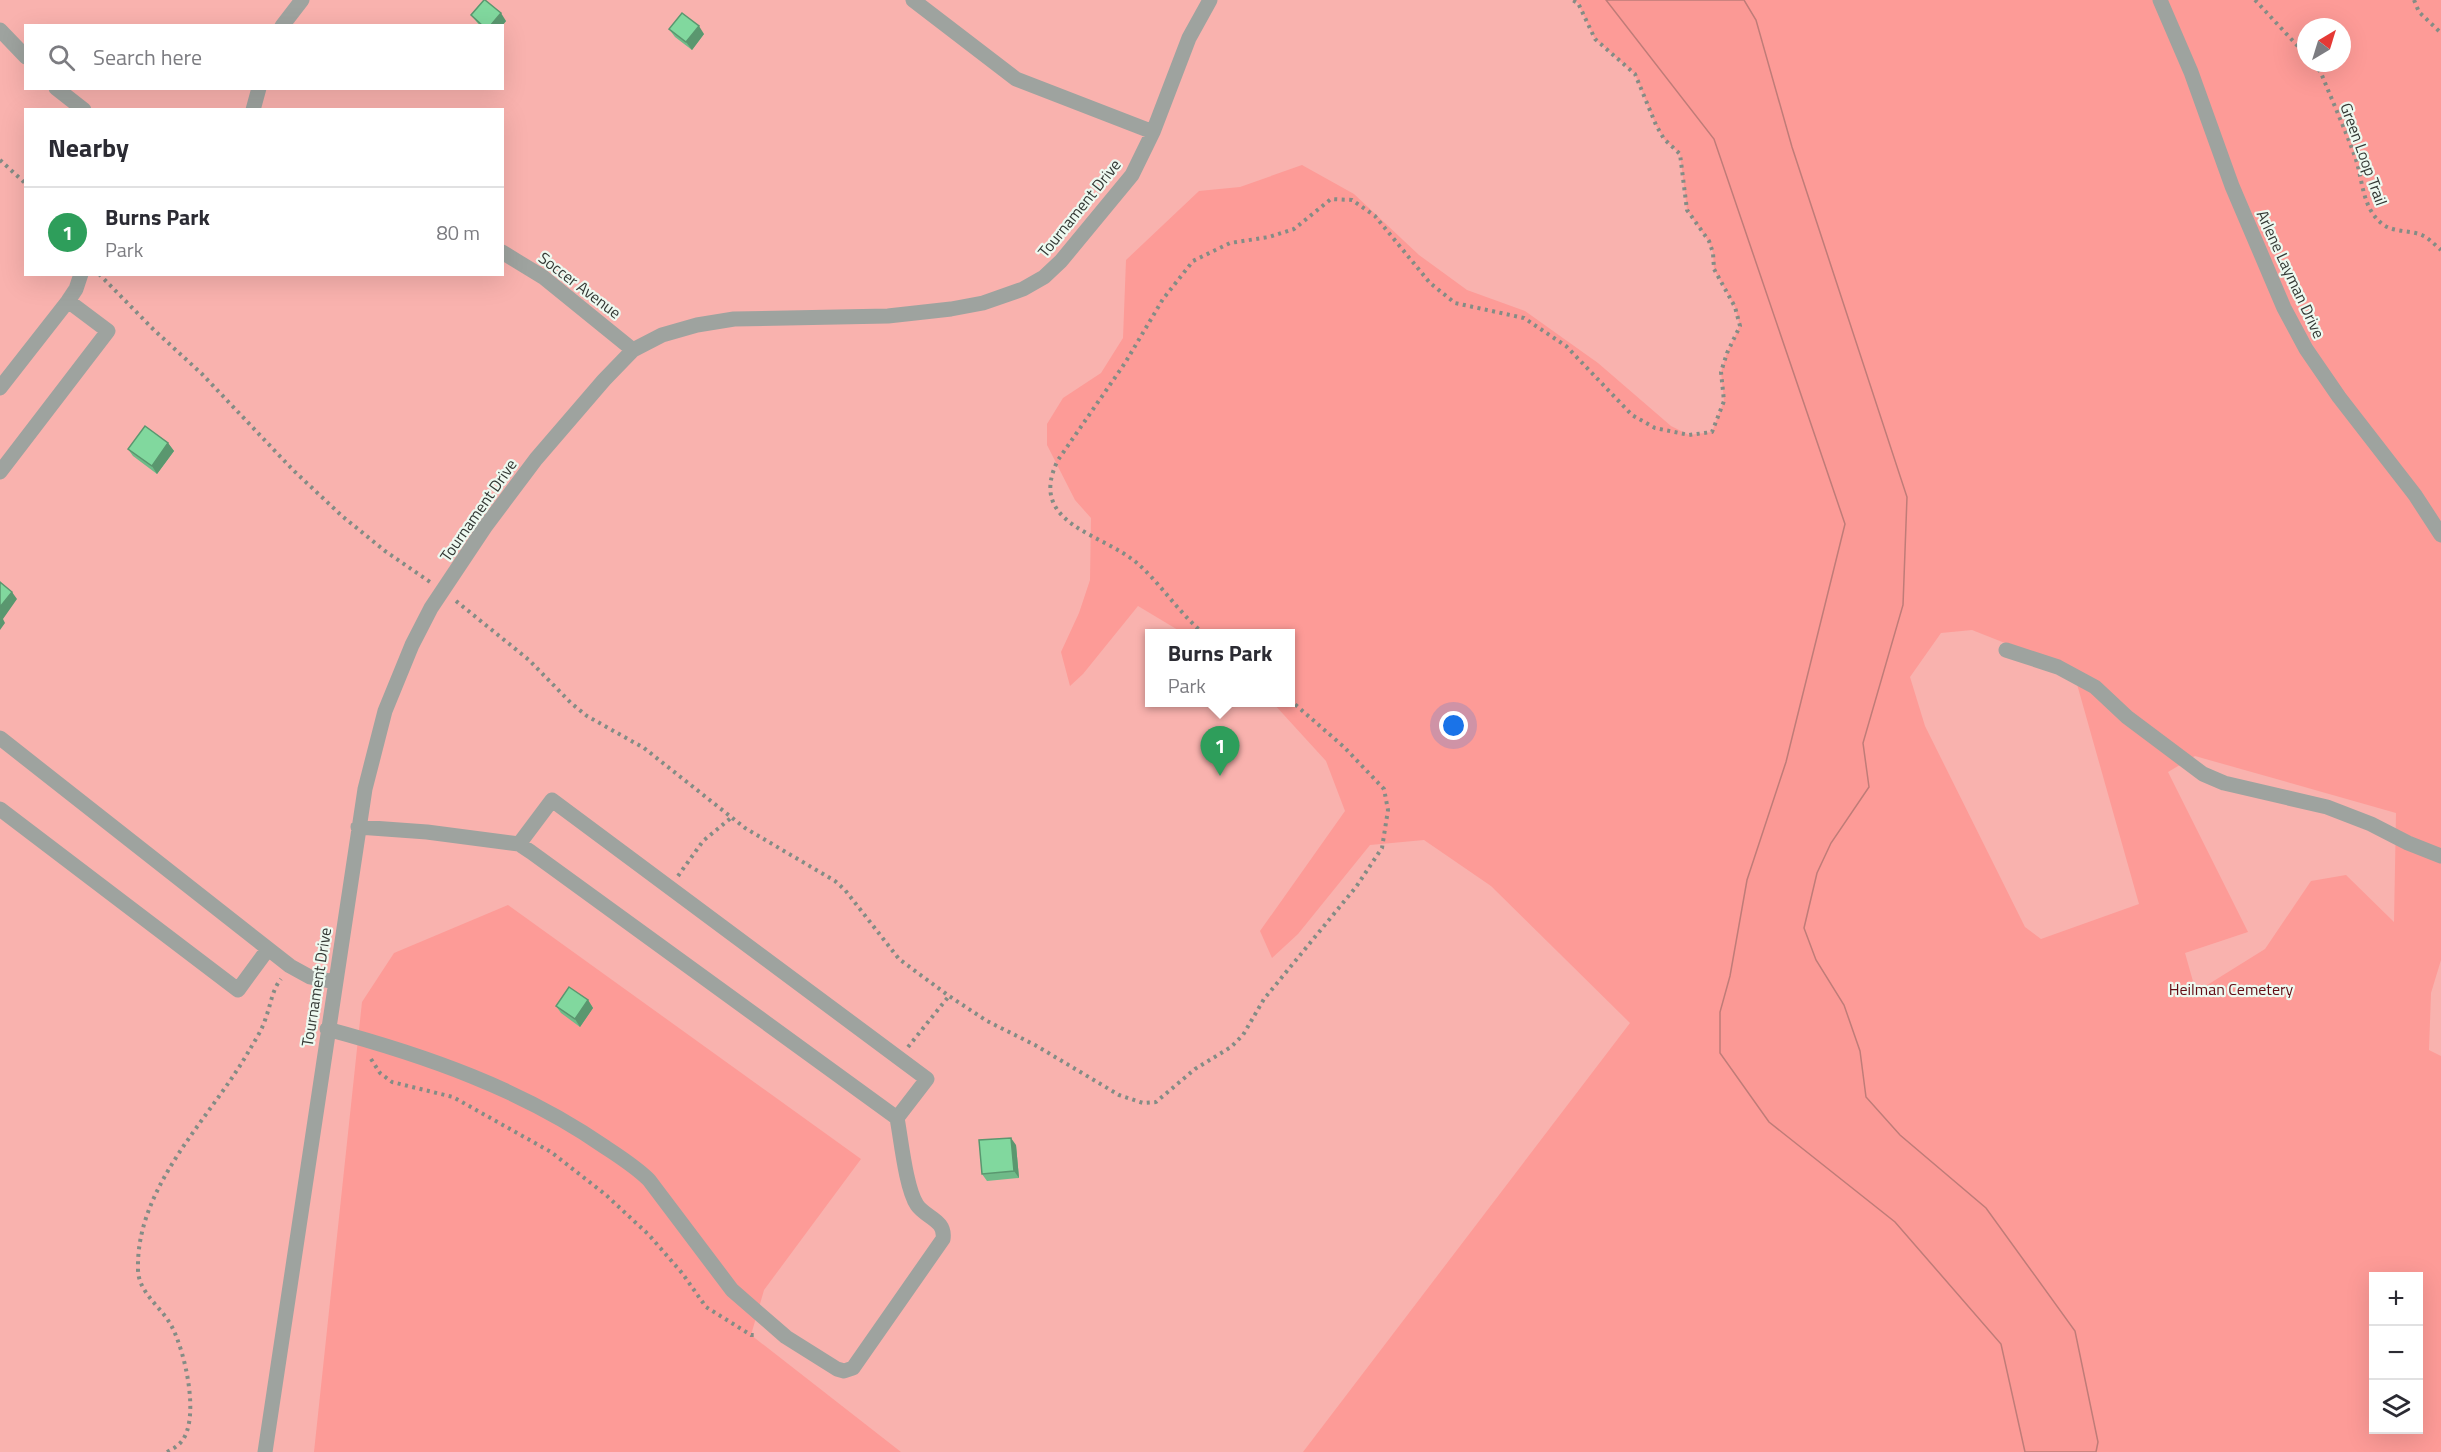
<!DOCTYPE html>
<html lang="en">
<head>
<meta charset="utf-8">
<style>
	body { margin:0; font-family:"Titillium Web",sans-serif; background:#f2f2f3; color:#2b2b33 }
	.controls { position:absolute; right:18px; bottom:18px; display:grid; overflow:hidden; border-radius:0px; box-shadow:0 6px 24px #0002 }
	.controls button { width:54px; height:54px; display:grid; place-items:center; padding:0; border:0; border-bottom:2px solid #e1e1e2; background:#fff; color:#2b2b33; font:30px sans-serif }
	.compass { position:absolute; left:2297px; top:18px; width:54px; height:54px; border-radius:50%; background:#fff; box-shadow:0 6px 24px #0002; rotate:38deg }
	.you { position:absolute; left:1454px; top:726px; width:21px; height:21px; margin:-15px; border:4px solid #fff; border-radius:50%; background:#1a73e8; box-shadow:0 0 0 9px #1a73e833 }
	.badge { display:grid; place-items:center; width:39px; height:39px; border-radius:50%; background:#b45309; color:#fff; font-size:20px; font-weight:700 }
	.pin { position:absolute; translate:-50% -50px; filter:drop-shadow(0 2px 3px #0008) }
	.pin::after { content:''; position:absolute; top:32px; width:21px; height:18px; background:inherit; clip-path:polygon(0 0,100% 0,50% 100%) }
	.popup { position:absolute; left:1145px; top:629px; width:150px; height:78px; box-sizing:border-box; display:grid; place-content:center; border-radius:0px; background:#fff; filter:drop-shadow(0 2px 4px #0005); font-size:20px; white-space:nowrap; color:#7c7c81 }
	.popup b { font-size:22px; color:#2b2b33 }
	.popup::after { content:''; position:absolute; left:50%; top:100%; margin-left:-12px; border:12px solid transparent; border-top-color:#fff }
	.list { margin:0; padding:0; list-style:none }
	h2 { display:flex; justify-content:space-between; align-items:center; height:78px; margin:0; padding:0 24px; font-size:26px }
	h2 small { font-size:20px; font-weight:400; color:#7c7c81 }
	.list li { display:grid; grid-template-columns:39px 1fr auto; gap:18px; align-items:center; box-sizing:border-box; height:90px; padding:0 24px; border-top:2px solid #e1e1e2 }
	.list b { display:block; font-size:22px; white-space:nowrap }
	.list p { margin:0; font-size:20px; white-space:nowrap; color:#7c7c81 }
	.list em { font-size:20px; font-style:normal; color:#7c7c81 }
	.icon { flex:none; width:33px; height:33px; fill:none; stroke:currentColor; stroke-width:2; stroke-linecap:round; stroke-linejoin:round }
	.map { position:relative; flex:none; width:2441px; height:1452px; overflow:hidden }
	.search { position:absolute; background:#fff; box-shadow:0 6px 24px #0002; left:24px; top:24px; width:480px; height:66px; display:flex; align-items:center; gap:15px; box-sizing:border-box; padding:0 21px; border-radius:0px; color:#7c7c81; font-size:22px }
	.panel { position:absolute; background:#fff; box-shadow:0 6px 24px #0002; left:24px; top:108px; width:480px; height:168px; border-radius:0px }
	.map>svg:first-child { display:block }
	.green { fill:#f9b2ae; fill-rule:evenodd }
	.forest { fill:#fd9b97; fill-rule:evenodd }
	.water { fill:#fb9995; stroke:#bf7c78; stroke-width:1.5 }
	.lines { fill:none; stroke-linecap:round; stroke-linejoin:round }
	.path { stroke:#848c85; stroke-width:4; stroke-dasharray:3 4.5; stroke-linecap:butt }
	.minor { stroke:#9ea39f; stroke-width:15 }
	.wall { fill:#6fba88 }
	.shaded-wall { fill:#5a976f }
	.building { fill:#81d89e; stroke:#5a976f; stroke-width:1.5 }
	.labels { text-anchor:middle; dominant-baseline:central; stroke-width:4.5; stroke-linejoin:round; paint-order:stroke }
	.street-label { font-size:16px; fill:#333834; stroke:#edf9f0 }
	.park-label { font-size:16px; fill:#630c14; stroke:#edf9f0 }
</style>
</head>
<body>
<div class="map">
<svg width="2441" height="1452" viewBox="0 0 2441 1452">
	<rect width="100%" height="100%" fill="#e0ece3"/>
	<path class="green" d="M 0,0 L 2441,0 L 2441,1452 L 0,1452 ZM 26,26 L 502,26 L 502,88 L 26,88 ZM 2306,27 L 2342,27 L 2342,63 L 2306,63 ZM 26,110 L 502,110 L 502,274 L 26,274 ZM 1150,634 L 1290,634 L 1290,702 L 1150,702 ZM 2374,1276 L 2418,1276 L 2418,1430 L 2374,1430 Z"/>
	<path class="forest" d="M 1572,0 L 2441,0 L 2441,960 L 2431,993 L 2429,1050 L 2441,1056 L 2441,1452 L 1303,1452 L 1630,1023 L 1491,886 L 1424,840 L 1370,845 L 1298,934 L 1272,958 L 1260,931 L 1345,811 L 1326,761 L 1273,703 L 1290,702 L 1290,634 L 1183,633 L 1138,606 L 1083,674 L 1070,686 L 1061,652 L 1079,613 L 1090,580 L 1091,518 L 1075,500 L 1047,445 L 1047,424 L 1063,398 L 1101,373 L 1123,338 L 1126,260 L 1199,191 L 1240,187 L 1302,165 L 1354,194 L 1419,255 L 1467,290 L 1525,311 L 1598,363 L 1671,426 L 1689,435 L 1712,432 L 1724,401 L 1721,372 L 1727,353 L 1740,326 L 1735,307 L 1714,269 L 1713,253 L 1709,242 L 1687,210 L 1680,154 L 1664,139 L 1656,125 L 1635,74 L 1595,39 L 1578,3 ZM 2306,27 L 2342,27 L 2342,63 L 2306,63 ZM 1972,630 L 2073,670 L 2139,904 L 2041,939 L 2025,927 L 1925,726 L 1910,677 L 1941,633 ZM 2195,756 L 2396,813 L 2394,922 L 2346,875 L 2311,881 L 2265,949 L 2196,992 L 2185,953 L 2248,932 L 2168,772 ZM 2374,1276 L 2418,1276 L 2418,1430 L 2374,1430 Z
		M 508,905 L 861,1159 L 764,1290 L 751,1335 L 901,1452 L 314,1452 L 362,1002 L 394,953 Z"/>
	<path class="water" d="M 1606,0 L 1744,0 L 1756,20 L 1792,147 L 1907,497 L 1903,605 L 1863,743 L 1869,787 L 1831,843 L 1817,873 L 1804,928 L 1816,960 L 1844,1005 L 1860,1051 L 1866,1097 L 1900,1135 L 1986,1208 L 2075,1331 L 2098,1442 L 2096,1452 L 2025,1452 L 2001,1344 L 1895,1222 L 1769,1122 L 1720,1053 L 1720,1012 L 1730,976 L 1747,880 L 1786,762 L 1845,524 L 1714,139 Z"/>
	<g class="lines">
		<path class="path" d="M 2255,0 L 2306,55
			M 2414,0 L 2419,12 L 2441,33
			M 2314,63 L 2321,73 C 2332,100 2344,127 2354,154 C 2363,177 2361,205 2380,222 C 2390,232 2406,230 2419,234 C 2428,237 2434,244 2441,250
			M 0,160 L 26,184
			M 99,274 L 153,329 L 202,374 L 293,470 L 342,516 L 385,551 L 430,582
			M 456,601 L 529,660 L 571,703 L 587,716 L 644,748 L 745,828 L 835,881 L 845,890 L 899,959 L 949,996 L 987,1021 L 1035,1045 L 1119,1095 L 1143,1103 L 1156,1102 L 1195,1069 L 1231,1047 L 1243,1035 L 1264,999 L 1356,887 L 1382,848 L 1388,810 L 1384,789 L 1344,747 L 1290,700
			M 1204,634 C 1179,613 1161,584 1137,563 C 1102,533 1026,524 1058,460 L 1125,363 L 1163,299 L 1193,261 L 1230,243 L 1269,237 L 1294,229 L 1331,199 L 1352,200 L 1375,216 L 1430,283 L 1455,303 L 1524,318 L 1566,346 L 1632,415 L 1655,428 L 1689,435 L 1712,432 L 1724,401 L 1721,372 L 1727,353 L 1740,326 L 1735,307 L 1714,269 L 1713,253 L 1709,241 L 1687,210 L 1680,154 L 1664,139 L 1656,125 L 1635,74 L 1595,39 L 1578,3 L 1572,0
			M 678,876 L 703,841 L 732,817
			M 908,1047 L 949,996
			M 371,1059 L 380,1073 L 392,1082 L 453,1097 L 551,1152 L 606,1195 L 649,1235 L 682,1273 L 706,1307 L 751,1335 L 758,1335
			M 167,1452 C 173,1449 178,1446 182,1441 C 200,1417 185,1352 172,1327 C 162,1307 138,1293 138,1269 C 136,1185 212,1117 250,1049 C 256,1039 263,1028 266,1017 C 271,1004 272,990 281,979"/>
		<path class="minor" d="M 913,0 L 1016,79 L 1153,132
			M 2160,0 L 2191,72 L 2232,186 L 2284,308 L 2306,349 L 2339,397 L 2415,495 L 2441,535
			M 282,26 L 302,0
			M 0,30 L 26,57
			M 56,88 L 84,110
			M 253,110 L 259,88
			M 502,252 L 543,277 L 633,350
			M 0,388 L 68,301 L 76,289 L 81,274
			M 0,472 L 108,331 L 68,301
			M 2006,650 L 2058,667 L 2095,687 L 2127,717 L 2203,774 L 2224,783 L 2327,807 L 2371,824 L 2408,843 L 2441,856
			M 0,738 L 290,966 L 310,977 L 335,982
			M 0,809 L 238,990 L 268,949
			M 519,844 L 552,800 L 927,1079 L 897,1118
			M 327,1029 C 424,1055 522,1089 605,1147 C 620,1157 636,1167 649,1180 L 732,1290 L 786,1337 L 837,1369 L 844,1371 L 853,1368 L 943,1239 C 946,1220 926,1218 917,1205 C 906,1189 901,1139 897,1118 L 531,852 L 519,844 L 427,832 L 358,827
			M 265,1452 L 365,789 L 385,711 L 412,645 L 431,608 L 485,527 L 536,459 L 604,380 L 633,350 L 662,335 L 697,325 L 734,319 L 888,316 L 951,309 L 983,303 L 1023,289 L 1044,277 L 1061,261 L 1132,175 L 1153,132 L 1189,38 L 1210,0"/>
	</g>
	<path class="wall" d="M 471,15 L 506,21 L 502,26 L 480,26 Z
		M 669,29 L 704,34 L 692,50 L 675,37 Z
		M 168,443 L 174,451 L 157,474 L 133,456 L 128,449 Z
		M 588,1000 L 593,1008 L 580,1027 L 561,1013 L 556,1006 Z
		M 1016,1145 L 1019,1178 L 987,1181 L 982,1174 Z"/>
	<path class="shaded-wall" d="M 501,13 L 506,21 L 502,26 L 490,26 Z
		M 699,26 L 704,34 L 692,50 L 686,42 Z
		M 168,443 L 174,451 L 157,474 L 152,466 Z
		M 12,592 L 17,599 L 3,619 L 5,623 L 0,630 L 0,607 Z
		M 588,1000 L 593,1008 L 580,1027 L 575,1019 Z
		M 1011,1138 L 1016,1145 L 1019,1178 L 1014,1171 Z"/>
	<path class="building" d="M 484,0 L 485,0 L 501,13 L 490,26 L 483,26 L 471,15 Z
		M 682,13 L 699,26 L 686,42 L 669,29 Z
		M 145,426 L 168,443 L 152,466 L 128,449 Z
		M 0,582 L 12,592 L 0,607 Z
		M 569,987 L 588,1000 L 575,1019 L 556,1006 Z
		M 1011,1138 L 1014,1171 L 982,1174 L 979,1140 Z"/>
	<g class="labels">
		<g class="street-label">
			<text transform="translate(2364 154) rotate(70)">Green Loop Trail</text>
			<text transform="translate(1079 208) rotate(-51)">Tournament Drive</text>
			<text transform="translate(2291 274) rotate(65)">Arlene Layman Drive</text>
			<text transform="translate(580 285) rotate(37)">Soccer Avenue</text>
			<text transform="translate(478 510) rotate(-55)">Tournament Drive</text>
			<text transform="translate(316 987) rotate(-81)">Tournament Drive</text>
		</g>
		<g class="park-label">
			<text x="2231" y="989">Heilman Cemetery</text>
		</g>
	</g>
</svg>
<div class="controls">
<button>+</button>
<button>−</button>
<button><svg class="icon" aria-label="layers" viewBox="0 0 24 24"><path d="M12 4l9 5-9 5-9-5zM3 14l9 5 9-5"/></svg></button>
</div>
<svg class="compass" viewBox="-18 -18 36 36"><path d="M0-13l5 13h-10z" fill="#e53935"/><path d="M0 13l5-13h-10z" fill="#7c7c81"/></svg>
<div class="you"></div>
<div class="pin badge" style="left:1220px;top:776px;background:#2e9e5b">1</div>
<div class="popup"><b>Burns Park</b>Park</div>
<div class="search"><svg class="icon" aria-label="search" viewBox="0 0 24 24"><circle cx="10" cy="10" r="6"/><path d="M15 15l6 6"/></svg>Search here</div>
<section class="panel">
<h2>Nearby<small></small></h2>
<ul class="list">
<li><span class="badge" style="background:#2e9e5b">1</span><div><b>Burns Park</b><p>Park</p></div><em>80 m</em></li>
</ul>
</section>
</div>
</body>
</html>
